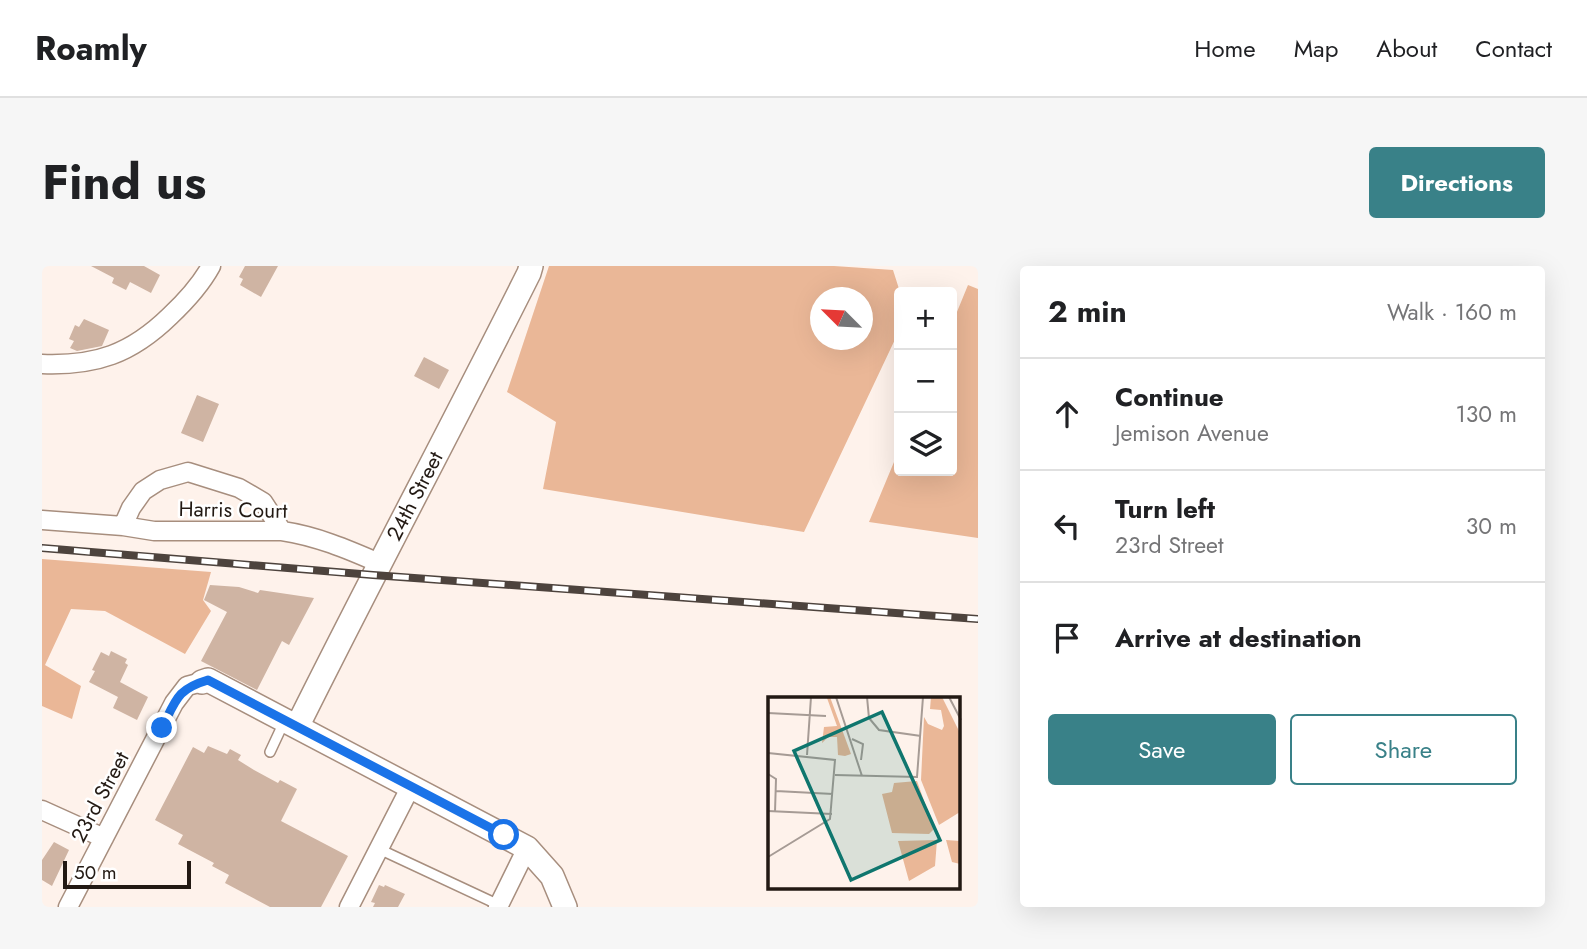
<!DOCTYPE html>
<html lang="en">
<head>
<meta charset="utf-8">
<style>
	body { margin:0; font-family:Jost,sans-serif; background:#f6f6f6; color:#202124 }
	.controls { position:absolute; right:21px; top:21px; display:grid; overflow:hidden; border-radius:7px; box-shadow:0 7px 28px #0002 }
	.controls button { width:63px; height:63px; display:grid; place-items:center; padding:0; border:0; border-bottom:2px solid #e0e0e0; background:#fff; color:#202124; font:35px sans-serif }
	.compass { position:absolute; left:768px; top:21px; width:63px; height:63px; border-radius:50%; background:#fff; box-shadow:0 7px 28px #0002; rotate:294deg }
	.scale { position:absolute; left:21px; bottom:18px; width:128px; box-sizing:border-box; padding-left:7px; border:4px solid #221913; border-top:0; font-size:19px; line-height:24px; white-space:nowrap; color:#221913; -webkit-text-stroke:5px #fff; paint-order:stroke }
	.stop { position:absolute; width:21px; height:21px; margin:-16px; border:5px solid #1a73e8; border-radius:50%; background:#fff }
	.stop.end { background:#1a73e8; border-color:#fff; box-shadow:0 2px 7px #0008 }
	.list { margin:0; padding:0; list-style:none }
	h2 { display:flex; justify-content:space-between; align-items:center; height:91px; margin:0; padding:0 28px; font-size:30px }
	h2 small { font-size:23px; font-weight:400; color:#757577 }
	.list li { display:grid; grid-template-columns:46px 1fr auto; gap:21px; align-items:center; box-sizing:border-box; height:112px; padding:0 28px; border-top:2px solid #e0e0e0 }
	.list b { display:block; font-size:26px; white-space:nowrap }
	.list p { margin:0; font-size:23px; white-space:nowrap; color:#757577 }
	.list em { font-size:23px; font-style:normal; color:#757577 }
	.actions { display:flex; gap:14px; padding:21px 28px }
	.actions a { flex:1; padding:16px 0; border:2px solid #398188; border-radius:7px; text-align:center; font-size:24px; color:#398188 }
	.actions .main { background:#398188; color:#fff }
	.icon { flex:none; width:38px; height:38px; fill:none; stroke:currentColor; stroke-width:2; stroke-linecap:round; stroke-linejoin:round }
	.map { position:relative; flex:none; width:936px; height:641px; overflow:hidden; border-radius:7px }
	header { display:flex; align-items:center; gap:42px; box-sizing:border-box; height:98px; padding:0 35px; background:#fff; border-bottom:2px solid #e0e0e0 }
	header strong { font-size:33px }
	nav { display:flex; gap:38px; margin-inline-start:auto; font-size:24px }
	.intro { display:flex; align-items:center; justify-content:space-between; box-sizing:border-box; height:168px; padding:0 42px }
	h1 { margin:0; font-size:49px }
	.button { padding:18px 32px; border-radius:7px; background:#398188; color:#fff; font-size:24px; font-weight:700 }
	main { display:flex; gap:42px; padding:0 42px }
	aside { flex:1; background:#fff; border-radius:7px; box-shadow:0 7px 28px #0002 }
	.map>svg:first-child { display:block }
	.green { fill:#eab797; fill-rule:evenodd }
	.building { fill:#cfb4a3 }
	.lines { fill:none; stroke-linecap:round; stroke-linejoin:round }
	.service-casing { stroke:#a78e7e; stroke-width:12 }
	.minor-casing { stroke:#a78e7e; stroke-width:21 }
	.tertiary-casing { stroke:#a78e7e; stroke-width:26 }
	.service { stroke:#fff; stroke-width:9 }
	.minor { stroke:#fff; stroke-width:18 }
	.tertiary { stroke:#fff; stroke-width:23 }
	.rail-casing { stroke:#4d433d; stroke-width:8 }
	.rail { stroke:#fff; stroke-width:5; stroke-dasharray:16; stroke-linecap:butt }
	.route { stroke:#1a73e8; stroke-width:9 }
	.labels { text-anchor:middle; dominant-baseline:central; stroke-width:5; stroke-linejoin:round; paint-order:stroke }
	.street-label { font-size:21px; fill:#221913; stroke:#fff }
	.inset-road { fill:none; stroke:#a69b95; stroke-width:2 }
	.view { fill:#0f766e; fill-opacity:0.15; stroke:#0f766e; stroke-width:3.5 }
	.inset-edge { fill:none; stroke:#221913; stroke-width:3.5 }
</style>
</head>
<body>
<header>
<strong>Roamly</strong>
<nav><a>Home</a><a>Map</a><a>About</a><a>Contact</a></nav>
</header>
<div class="intro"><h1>Find us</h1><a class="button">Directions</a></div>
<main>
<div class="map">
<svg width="936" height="641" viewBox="0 0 936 641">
	<rect width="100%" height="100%" fill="#fef2eb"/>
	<path class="green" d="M 507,0 L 792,0 L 851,4 L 858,26 L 857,65 L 762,266 L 501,223 L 514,156 L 465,126 ZM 778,32 L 820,32 L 820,74 L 778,74 Z
		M 926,19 L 936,23 L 936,272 L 827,256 L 857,184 L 857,205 L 910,205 L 910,58 Z
		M 0,293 L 169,306 L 161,334 L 169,345 L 143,388 L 63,345 L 29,343 L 3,399 L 39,420 L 30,453 L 0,440 Z"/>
	<path class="building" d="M 49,0 L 102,0 L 118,9 L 109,27 L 88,16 L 84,24 L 70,17 L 72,12 Z
		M 203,0 L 236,0 L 219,31 L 198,19 L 201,13 L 197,11 Z
		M 42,53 L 67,64 L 60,80 L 35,85 L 28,82 L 32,75 L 27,73 L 33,59 L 37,61 Z
		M 382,91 L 407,104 L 397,123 L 372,110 Z
		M 155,129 L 177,138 L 161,176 L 139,167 Z
		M 168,319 L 197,321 L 216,327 L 218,324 L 272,332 L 247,379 L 240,375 L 215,424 L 159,395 L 185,346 L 162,334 Z
		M 69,385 L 85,393 L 83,397 L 86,399 L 78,416 L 106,431 L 95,454 L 71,442 L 76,431 L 47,416 L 53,405 L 50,404 L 59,386 L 67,390 Z
		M 166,480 L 185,488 L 188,483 L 199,489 L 196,494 L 212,504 L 236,517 L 238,514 L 255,523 L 239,555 L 306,590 L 279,641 L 228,641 L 183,617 L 187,609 L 170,600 L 172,597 L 136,578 L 141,569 L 113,554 L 151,481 L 162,487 Z
		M 12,576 L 27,584 L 10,620 L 0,614 L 0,594 Z
		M 337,619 L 342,621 L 343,619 L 363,628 L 356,641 L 331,641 L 333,637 L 329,636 Z"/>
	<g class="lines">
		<g class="service-casing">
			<path id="service" d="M 228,486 L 242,456
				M 337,583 L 457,639"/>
		</g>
		<g class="minor-casing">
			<path id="minor" d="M 0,98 C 54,100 89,88 128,50 C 144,35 158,20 169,0
				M 0,254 L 81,260 L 112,265 L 240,265 C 274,270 305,283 337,297
				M 81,260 L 89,242 L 101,225 L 118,214 L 146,206 L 197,222 L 221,236 L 240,265
				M 0,544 L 62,572
				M 26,641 L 132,437 L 145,420 L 160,416
				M 307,641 L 369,520
				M 456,641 L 485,582"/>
		</g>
		<g class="tertiary-casing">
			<g id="tertiary">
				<path d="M 160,416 L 166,414 L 485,582 L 510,610 L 523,641"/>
				<path id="s1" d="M 256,459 C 331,308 411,159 487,7 L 489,0"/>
			</g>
		</g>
		<use href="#service" class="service"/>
		<use href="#minor" class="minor"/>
		<use href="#tertiary" class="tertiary"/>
		<g class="rail-casing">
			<path id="rail" d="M 0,282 L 331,309 L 936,353"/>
		</g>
		<use href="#rail" class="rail"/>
	</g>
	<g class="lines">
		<path class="route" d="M 120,462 C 134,434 135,423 166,414 L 462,569"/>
	</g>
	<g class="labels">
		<g class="street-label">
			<text stroke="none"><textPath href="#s1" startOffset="257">24th Street</textPath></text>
			<text transform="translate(191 244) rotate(1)">Harris Court</text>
			<text transform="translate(58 531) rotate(-62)">23rd Street</text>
		</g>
	</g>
	<g transform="translate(726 431)">
		<rect width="192" height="192" fill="#fef2eb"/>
		<path d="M 62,0 L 83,57 L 77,59 L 70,58 L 69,40 L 60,40 L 54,46 L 56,30 L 69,29 L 59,1 ZM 163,0 L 174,0 L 192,36 L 192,115 L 171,128 L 153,83 L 156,20 L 160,27 L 174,33 L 176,29 L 173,13 L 162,12 ZM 149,84 L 166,132 L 161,137 L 124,136 L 114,97 L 124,95 L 126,86 ZM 169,143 L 167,169 L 141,184 L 130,144 ZM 178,143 L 192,144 L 192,167 L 184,165 Z" fill="#eab797"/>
		<path class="inset-road" d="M 68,0 L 94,79M 99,0 L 101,21 L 111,33 L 153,39M 181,0 L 193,23M 0,16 L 58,19M 84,42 L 95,47 L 93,63M 0,56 L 67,63 L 62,122 L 0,160M 39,58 L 43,0M 0,77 L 8,82 L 7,115M 67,78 L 149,80 L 155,0M 8,94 L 65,97M 0,114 L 64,117"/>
		<path class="view" d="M 114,15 L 172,143 L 83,183 L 26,54 Z"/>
		<rect width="192" height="192" class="inset-edge"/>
	</g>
</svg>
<div class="controls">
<button>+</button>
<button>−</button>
<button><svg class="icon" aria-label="layers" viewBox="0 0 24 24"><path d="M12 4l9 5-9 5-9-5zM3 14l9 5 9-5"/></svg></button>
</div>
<svg class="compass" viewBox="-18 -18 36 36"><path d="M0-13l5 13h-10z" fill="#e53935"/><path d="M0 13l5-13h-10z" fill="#757577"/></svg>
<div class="scale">50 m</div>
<div class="stop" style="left:462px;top:569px"></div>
<div class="stop end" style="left:120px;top:462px"></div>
</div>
<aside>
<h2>2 min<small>Walk · 160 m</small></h2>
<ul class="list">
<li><svg class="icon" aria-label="ahead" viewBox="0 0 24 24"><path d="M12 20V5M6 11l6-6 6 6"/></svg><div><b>Continue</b><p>Jemison Avenue</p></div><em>130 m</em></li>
<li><svg class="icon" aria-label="left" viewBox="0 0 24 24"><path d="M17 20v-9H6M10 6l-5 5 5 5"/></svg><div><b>Turn left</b><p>23rd Street</p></div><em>30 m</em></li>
<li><svg class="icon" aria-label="arrive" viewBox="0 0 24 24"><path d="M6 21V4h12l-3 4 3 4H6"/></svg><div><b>Arrive at destination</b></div></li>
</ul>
<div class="actions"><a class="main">Save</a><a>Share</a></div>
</aside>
</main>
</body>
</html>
